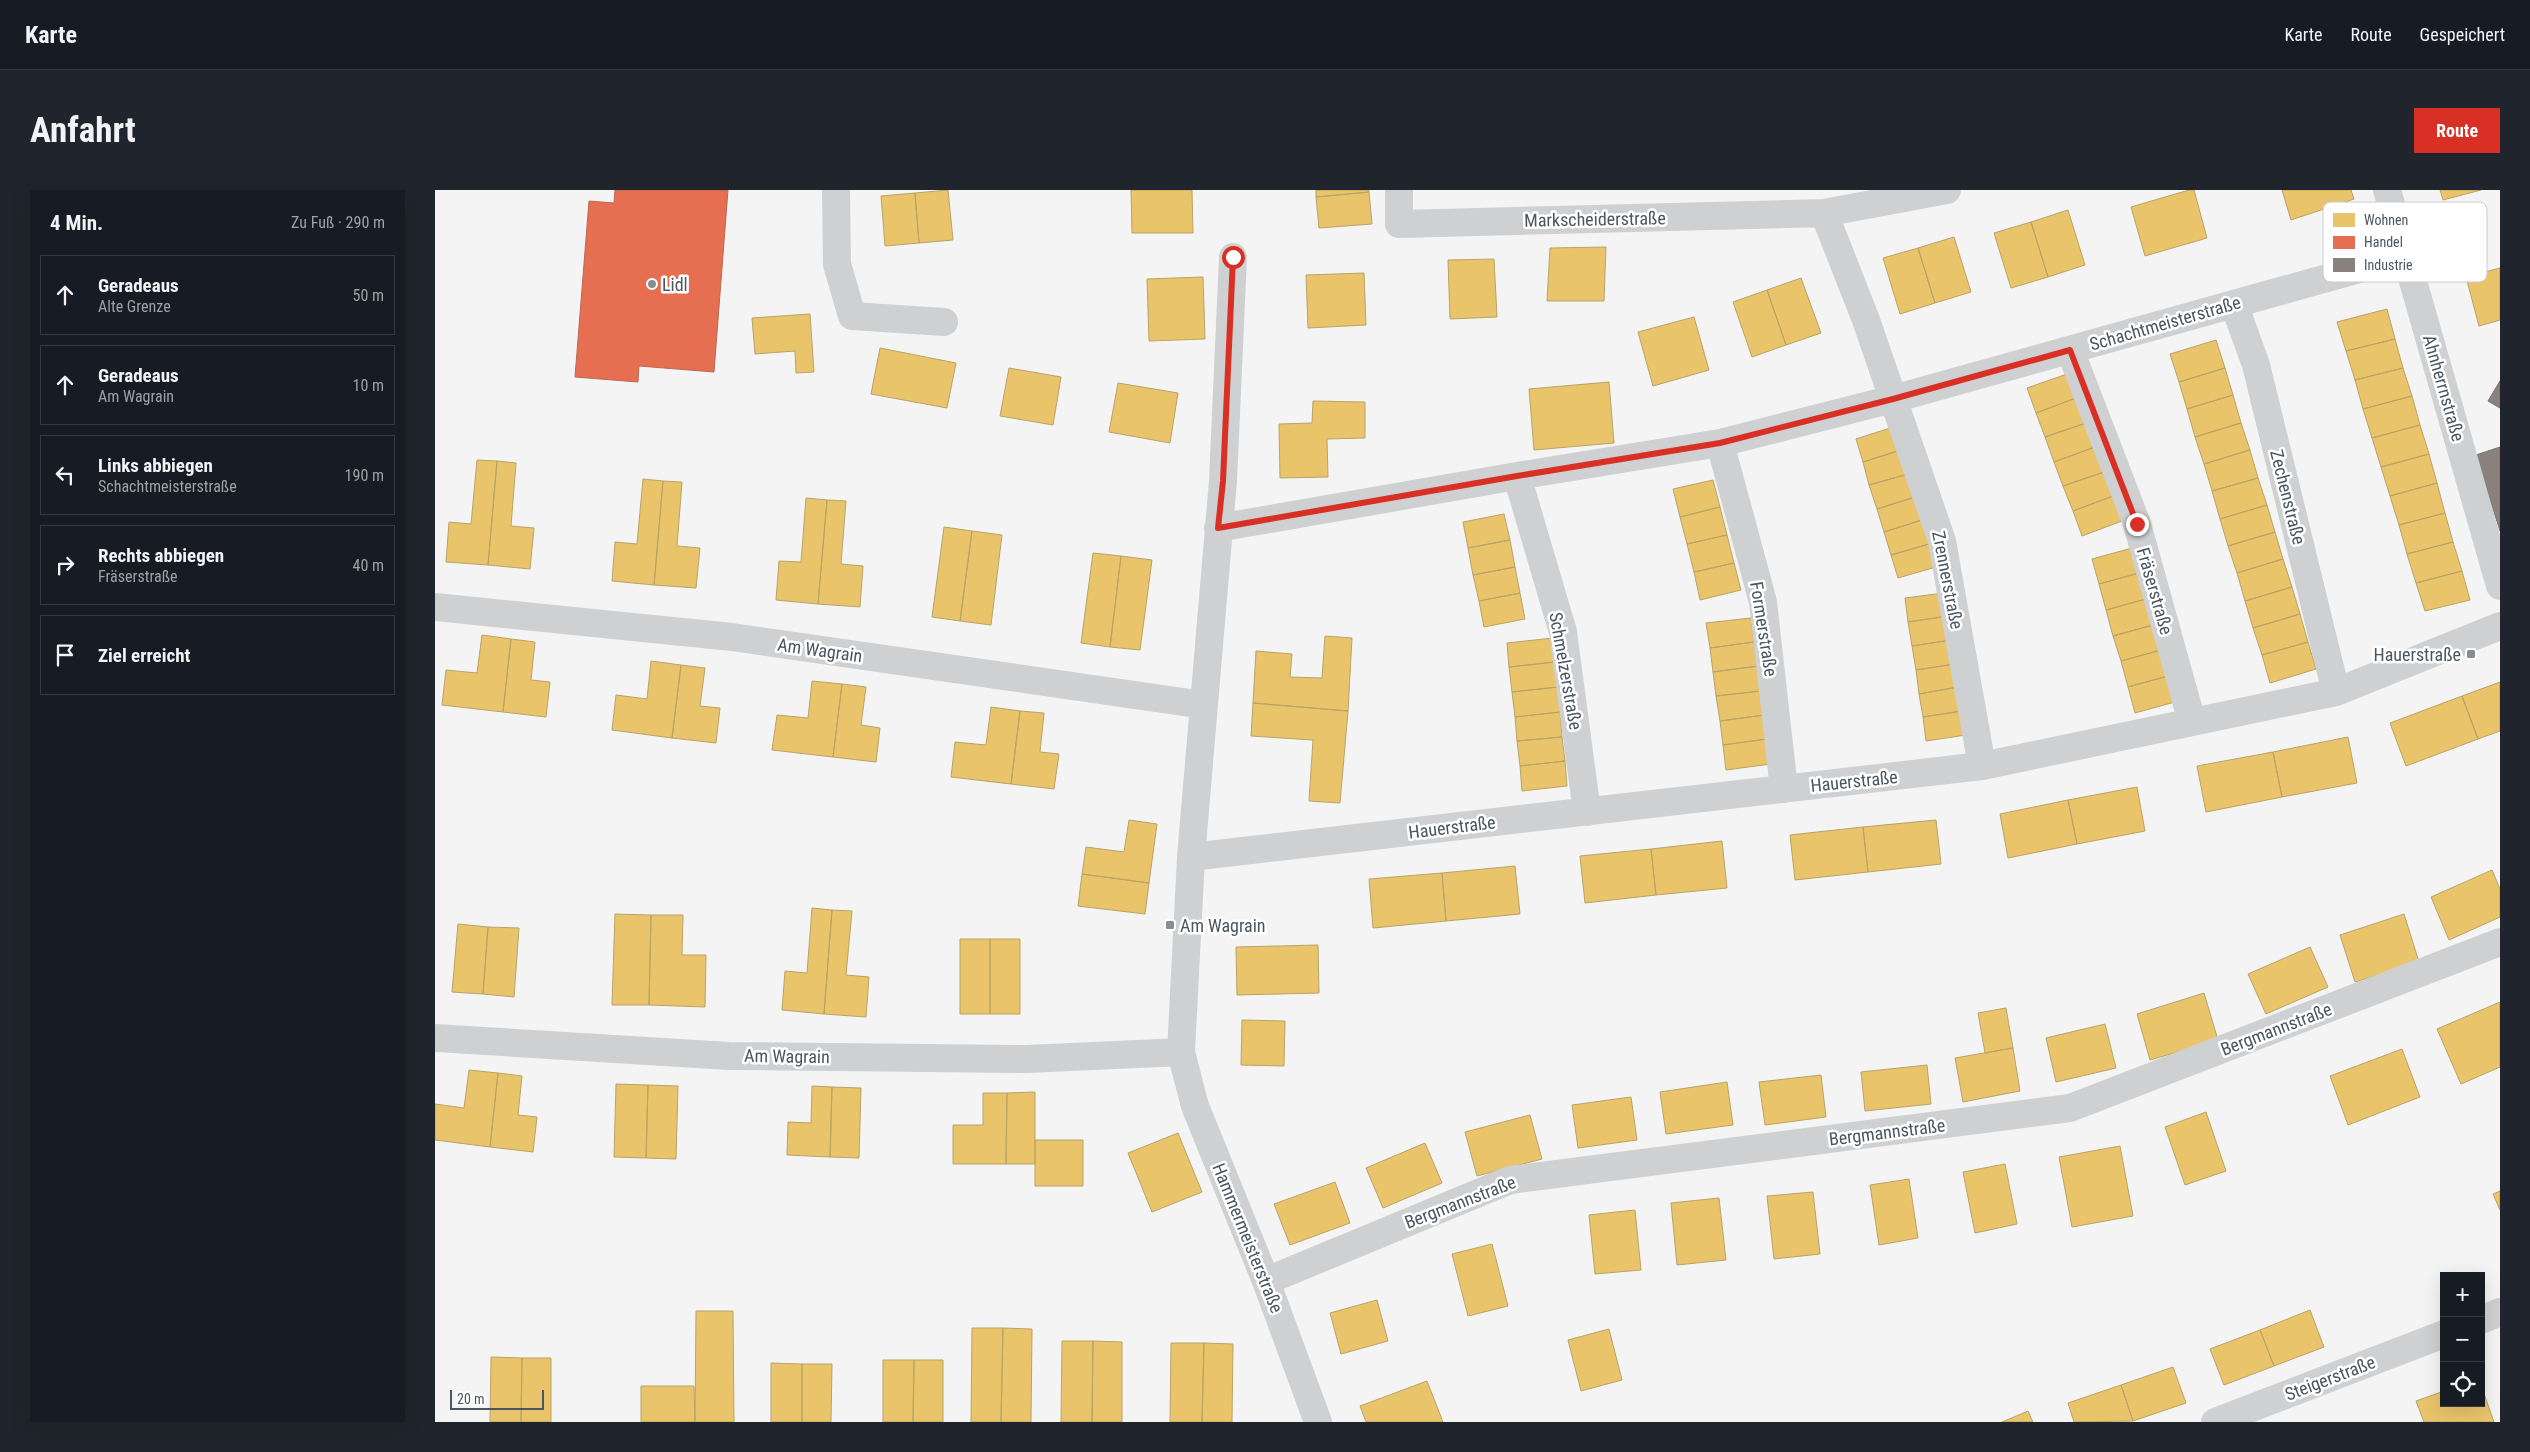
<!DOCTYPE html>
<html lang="de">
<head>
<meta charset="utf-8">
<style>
	body { margin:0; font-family:"Roboto Condensed",sans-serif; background:#20242c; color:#f1f3f6 }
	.controls { position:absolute; right:15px; bottom:15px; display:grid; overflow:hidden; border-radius:0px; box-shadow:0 5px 20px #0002 }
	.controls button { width:45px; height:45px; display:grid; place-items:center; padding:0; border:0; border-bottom:1px solid #363941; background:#171b24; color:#f1f3f6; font:25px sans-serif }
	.scale { position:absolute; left:15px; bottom:12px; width:94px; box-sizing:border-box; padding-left:5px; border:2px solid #4a5661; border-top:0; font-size:14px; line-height:18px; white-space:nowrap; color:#4a5661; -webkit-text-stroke:4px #fff; paint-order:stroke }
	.stop { position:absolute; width:15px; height:15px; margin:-11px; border:4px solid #d93025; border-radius:50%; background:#fff }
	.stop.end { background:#d93025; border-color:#fff; box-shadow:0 1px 5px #0008 }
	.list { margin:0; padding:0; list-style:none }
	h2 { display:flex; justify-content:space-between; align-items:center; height:65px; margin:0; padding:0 20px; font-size:21px }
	h2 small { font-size:16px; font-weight:400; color:#9ea1a6 }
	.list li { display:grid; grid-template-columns:32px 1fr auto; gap:15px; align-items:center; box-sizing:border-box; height:80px; margin:0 10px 10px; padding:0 10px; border:1px solid #363941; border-radius:0px }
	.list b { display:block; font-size:19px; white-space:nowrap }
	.list p { margin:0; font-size:16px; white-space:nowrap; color:#9ea1a6 }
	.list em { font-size:16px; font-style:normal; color:#9ea1a6 }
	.icon { flex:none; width:28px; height:28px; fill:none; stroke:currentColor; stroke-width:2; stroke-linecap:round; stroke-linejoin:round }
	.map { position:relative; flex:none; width:2065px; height:1232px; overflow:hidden; border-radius:0px }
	header { display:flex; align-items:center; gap:30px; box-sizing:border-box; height:70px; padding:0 25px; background:#171b24; border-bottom:1px solid #363941 }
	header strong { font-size:24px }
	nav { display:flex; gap:28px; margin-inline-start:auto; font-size:18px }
	.intro { display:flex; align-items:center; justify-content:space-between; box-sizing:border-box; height:120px; padding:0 30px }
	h1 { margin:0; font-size:35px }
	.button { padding:12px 22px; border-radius:0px; background:#d93025; color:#fff; font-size:18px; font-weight:700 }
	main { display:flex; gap:30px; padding:0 30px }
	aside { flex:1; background:#171b24; border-radius:0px; box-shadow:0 5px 20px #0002 }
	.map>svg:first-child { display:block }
	.homes { fill:#e9c46a; stroke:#b9a367 }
	.shops { fill:#e76f51; stroke:#b86856 }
	.industry { fill:#8a817c; stroke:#777474 }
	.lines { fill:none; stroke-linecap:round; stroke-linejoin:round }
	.minor { stroke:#ced0d2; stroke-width:28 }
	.route { stroke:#d93025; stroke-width:6 }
	.poi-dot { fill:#868d94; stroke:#fff; stroke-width:2 }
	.labels { text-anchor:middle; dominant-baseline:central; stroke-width:5; stroke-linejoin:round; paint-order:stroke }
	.street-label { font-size:18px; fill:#4a5661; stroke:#fff }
	.poi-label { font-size:18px; fill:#4a5661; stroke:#fff; text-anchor:start }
	.key { fill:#fff; stroke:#c9ccd0; stroke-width:1 }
	.key-label { font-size:14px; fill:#4a5661 }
</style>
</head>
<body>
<header>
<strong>Karte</strong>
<nav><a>Karte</a><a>Route</a><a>Gespeichert</a></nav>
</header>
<div class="intro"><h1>Anfahrt</h1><a class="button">Route</a></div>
<main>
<aside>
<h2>4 Min.<small>Zu Fuß · 290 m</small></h2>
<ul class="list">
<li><svg class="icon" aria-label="ahead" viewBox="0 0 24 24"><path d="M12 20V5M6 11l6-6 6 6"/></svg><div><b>Geradeaus</b><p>Alte Grenze</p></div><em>50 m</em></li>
<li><svg class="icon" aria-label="ahead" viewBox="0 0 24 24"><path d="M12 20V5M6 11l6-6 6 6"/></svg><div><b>Geradeaus</b><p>Am Wagrain</p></div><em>10 m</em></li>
<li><svg class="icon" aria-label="left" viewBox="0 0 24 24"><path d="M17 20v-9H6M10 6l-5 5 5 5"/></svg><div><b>Links abbiegen</b><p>Schachtmeisterstraße</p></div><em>190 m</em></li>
<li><svg class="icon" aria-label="right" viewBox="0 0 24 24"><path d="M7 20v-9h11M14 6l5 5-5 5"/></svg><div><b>Rechts abbiegen</b><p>Fräserstraße</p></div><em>40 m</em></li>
<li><svg class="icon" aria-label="arrive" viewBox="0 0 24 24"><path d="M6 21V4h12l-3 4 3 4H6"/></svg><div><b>Ziel erreicht</b></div></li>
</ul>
</aside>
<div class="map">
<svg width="2065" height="1232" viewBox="0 0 2065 1232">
	<rect width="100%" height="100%" fill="#f4f4f4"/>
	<path class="homes" d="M 513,0 L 518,50 L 484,53 L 480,3 Z
		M 696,0 L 757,0 L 758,43 L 697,43 Z
		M 881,0 L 934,0 L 934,2 L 881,7 Z
		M 1754,0 L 1759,0 L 1772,48 L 1710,66 L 1696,17 Z
		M 1847,0 L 1916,0 L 1919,9 L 1856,30 Z
		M 2005,0 L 2046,0 L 2008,10 Z
		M 934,2 L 937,34 L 884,38 L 881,7 Z
		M 480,3 L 484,53 L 450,56 L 446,6 Z
		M 1633,20 L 1650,75 L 1613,87 L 1596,32 Z
		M 1596,32 L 1613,87 L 1576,98 L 1559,43 Z
		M 1519,47 L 1536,102 L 1500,113 L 1483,58 Z
		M 1171,57 L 1169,111 L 1112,111 L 1115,58 Z
		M 1483,58 L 1500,113 L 1465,124 L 1448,68 Z
		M 1059,69 L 1062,127 L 1015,129 L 1013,70 Z
		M 2065,78 L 2065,130 L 2044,136 L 2031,87 Z
		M 929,83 L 931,135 L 873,138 L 871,85 Z
		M 768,87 L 770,149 L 714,151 L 712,89 Z
		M 1366,88 L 1386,143 L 1351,155 L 1332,100 Z
		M 1332,100 L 1351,155 L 1317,167 L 1298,112 Z
		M 1952,119 L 1960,149 L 1911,161 L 1902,132 Z
		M 375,124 L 379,182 L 361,183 L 360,161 L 320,164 L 317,128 Z
		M 1259,127 L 1274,180 L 1218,196 L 1203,142 Z
		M 1960,149 L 1968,178 L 1920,190 L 1911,161 Z
		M 1781,150 L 1790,178 L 1744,192 L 1735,164 Z
		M 445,158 L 521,173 L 512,218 L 436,204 Z
		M 574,178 L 626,187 L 618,235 L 565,226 Z
		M 1790,178 L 1798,205 L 1752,219 L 1744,192 Z
		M 1968,178 L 1977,206 L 1928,219 L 1920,190 Z
		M 1632,184 L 1641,208 L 1601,223 L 1592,198 Z
		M 1174,192 L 1179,253 L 1099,260 L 1094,199 Z
		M 683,193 L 743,203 L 735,253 L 674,242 Z
		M 1798,205 L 1806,233 L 1760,247 L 1752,219 Z
		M 1977,206 L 1985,235 L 1937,248 L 1928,219 Z
		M 1641,208 L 1651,233 L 1610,247 L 1601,223 Z
		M 878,211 L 930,212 L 930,248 L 892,249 L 893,287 L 845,288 L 844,234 L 877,233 Z
		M 1651,233 L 1660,257 L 1619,272 L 1610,247 Z
		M 1806,233 L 1815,260 L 1769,274 L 1760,247 Z
		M 1985,235 L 1994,264 L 1946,277 L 1937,248 Z
		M 1458,237 L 1466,260 L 1428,272 L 1421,249 Z
		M 1660,257 L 1669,282 L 1628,296 L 1619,272 Z
		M 1466,260 L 1473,284 L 1434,295 L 1428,272 Z
		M 1815,260 L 1823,288 L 1777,301 L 1769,274 Z
		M 1994,264 L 2002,293 L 1955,306 L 1946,277 Z
		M 42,270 L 62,271 L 53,375 L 11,372 L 14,332 L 36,334 Z
		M 62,271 L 81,273 L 76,336 L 99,338 L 95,379 L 53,375 Z
		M 1669,282 L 1678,306 L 1638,321 L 1628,296 Z
		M 1473,284 L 1480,307 L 1442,319 L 1434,295 Z
		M 1823,288 L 1832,315 L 1785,329 L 1777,301 Z
		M 208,289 L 228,291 L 219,395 L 177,391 L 180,352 L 202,354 Z
		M 1278,290 L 1285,317 L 1245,327 L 1238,299 Z
		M 228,291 L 247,292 L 242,356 L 265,358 L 261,398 L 219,395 Z
		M 2002,293 L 2010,323 L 1964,335 L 1955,306 Z
		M 1678,306 L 1687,331 L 1647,346 L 1638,321 Z
		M 1480,307 L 1487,330 L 1449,342 L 1442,319 Z
		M 371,308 L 392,310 L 383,414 L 341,410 L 344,371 L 366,372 Z
		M 392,310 L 411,311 L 406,374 L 428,376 L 425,417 L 383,414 Z
		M 1832,315 L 1840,342 L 1793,356 L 1785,329 Z
		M 1285,317 L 1292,345 L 1252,354 L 1245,327 Z
		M 2010,323 L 2018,352 L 1972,364 L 1964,335 Z
		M 1069,324 L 1075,350 L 1033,358 L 1028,332 Z
		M 1487,330 L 1494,354 L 1456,365 L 1449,342 Z
		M 509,337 L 537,341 L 525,431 L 497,427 Z
		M 537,341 L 567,345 L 556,435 L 525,431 Z
		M 1840,342 L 1848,369 L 1802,383 L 1793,356 Z
		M 1292,345 L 1299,373 L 1259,382 L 1252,354 Z
		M 1075,350 L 1080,377 L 1038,385 L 1033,358 Z
		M 2018,352 L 2027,381 L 1981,393 L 1972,364 Z
		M 1494,354 L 1501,377 L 1463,388 L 1456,365 Z
		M 1697,358 L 1704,383 L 1664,394 L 1657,369 Z
		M 658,363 L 686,366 L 675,457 L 646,453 Z
		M 686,366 L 717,370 L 705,460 L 675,457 Z
		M 1848,369 L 1857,397 L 1810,411 L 1802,383 Z
		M 1299,373 L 1306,400 L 1265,410 L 1259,382 Z
		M 1080,377 L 1085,403 L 1044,411 L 1038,385 Z
		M 2027,381 L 2035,410 L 1990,421 L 1981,393 Z
		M 1704,383 L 1711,409 L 1671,420 L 1664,394 Z
		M 1857,397 L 1865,424 L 1818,438 L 1810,411 Z
		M 1085,403 L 1090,429 L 1049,437 L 1044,411 Z
		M 1509,403 L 1513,426 L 1473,432 L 1470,408 Z
		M 1711,409 L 1718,435 L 1678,446 L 1671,420 Z
		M 1865,424 L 1873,452 L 1827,465 L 1818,438 Z
		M 1513,426 L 1516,450 L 1477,456 L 1473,432 Z
		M 1316,428 L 1319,452 L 1275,458 L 1271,433 Z
		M 1718,435 L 1726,460 L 1686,471 L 1678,446 Z
		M 47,445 L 76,449 L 68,522 L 7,515 L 11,480 L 42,483 Z
		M 890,446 L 917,448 L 913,521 L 818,513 L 821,461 L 857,464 L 855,487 L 887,488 Z
		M 1118,448 L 1120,472 L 1074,477 L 1072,453 Z
		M 76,449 L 100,452 L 96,490 L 115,492 L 111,527 L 68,522 Z
		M 1516,450 L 1520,474 L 1481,480 L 1477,456 Z
		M 1319,452 L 1323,476 L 1278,482 L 1275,458 Z
		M 1873,452 L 1881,479 L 1835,493 L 1827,465 Z
		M 1726,460 L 1733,486 L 1693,497 L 1686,471 Z
		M 216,471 L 246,475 L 237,548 L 177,540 L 181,505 L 212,509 Z
		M 1120,472 L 1123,497 L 1077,502 L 1074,477 Z
		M 1520,474 L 1523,497 L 1484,504 L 1481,480 Z
		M 246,475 L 270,478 L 265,516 L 285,518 L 281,553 L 237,548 Z
		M 1323,476 L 1326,501 L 1281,506 L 1278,482 Z
		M 1733,486 L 1740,512 L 1700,523 L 1693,497 Z
		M 377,491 L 407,494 L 398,567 L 337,560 L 342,525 L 373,528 Z
		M 2065,492 L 2065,541 L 2043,549 L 2027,506 Z
		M 407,494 L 431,497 L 426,535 L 445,538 L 441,572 L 398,567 Z
		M 1123,497 L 1125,522 L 1080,527 L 1077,502 Z
		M 1523,497 L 1527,521 L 1488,527 L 1484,504 Z
		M 1326,501 L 1329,525 L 1285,531 L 1281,506 Z
		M 2027,506 L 2043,549 L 1971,576 L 1955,533 Z
		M 818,513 L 913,521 L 905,613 L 874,611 L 878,550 L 816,546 Z
		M 556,517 L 585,521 L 576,594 L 516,587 L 520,552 L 551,555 Z
		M 585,521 L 609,523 L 605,562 L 624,564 L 619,599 L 576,594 Z
		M 1527,521 L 1531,545 L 1491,551 L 1488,527 Z
		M 1125,522 L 1127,547 L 1082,551 L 1080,527 Z
		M 1329,525 L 1332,549 L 1288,555 L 1285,531 Z
		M 1127,547 L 1130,571 L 1085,576 L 1082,551 Z
		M 1913,547 L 1922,593 L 1847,607 L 1838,562 Z
		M 1332,549 L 1336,574 L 1291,580 L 1288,555 Z
		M 1838,562 L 1847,607 L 1771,622 L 1762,576 Z
		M 1130,571 L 1132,596 L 1087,601 L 1085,576 Z
		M 1702,597 L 1710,641 L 1642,654 L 1633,610 Z
		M 1633,610 L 1642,654 L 1573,668 L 1565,624 Z
		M 694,630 L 722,634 L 714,693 L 647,684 L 651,657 L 689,662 Z
		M 1501,630 L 1506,674 L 1433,682 L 1428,637 Z
		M 1428,637 L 1433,682 L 1360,690 L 1355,645 Z
		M 1287,651 L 1292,698 L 1221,705 L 1216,659 Z
		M 1216,659 L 1221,705 L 1150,713 L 1145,666 Z
		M 1080,676 L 1085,724 L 1011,731 L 1007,683 Z
		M 2057,680 L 2065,699 L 2065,727 L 2014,750 L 1996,707 Z
		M 1007,683 L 1011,731 L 938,738 L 934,689 Z
		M 647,684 L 714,693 L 710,724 L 643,716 Z
		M 377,718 L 397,720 L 389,824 L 347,820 L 350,781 L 372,783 Z
		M 397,720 L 417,721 L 411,785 L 434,787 L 431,827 L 389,824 Z
		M 180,724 L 216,725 L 214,815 L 177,815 Z
		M 1969,724 L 1984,772 L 1920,792 L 1905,745 Z
		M 216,725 L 248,725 L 247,765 L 271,765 L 270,817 L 214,815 Z
		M 23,734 L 53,737 L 48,804 L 17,802 Z
		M 53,737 L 84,738 L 79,807 L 48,804 Z
		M 525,749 L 555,749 L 555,824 L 525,824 Z
		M 555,749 L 585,749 L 585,824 L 555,824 Z
		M 883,755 L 884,803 L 802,805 L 801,757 Z
		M 1875,757 L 1893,797 L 1831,824 L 1813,784 Z
		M 1769,803 L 1783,850 L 1715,870 L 1702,824 Z
		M 2065,812 L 2065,877 L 2026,894 L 2002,839 Z
		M 1571,818 L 1578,858 L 1550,863 L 1543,823 Z
		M 807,830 L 850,831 L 849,876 L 806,875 Z
		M 1670,834 L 1681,878 L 1621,892 L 1611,848 Z
		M 1578,858 L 1585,901 L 1528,912 L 1520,868 Z
		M 1967,859 L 1985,907 L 1913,935 L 1895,886 Z
		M 1492,875 L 1496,914 L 1430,921 L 1426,882 Z
		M 34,880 L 63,883 L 55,957 L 0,950 L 0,914 L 29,918 Z
		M 63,883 L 87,886 L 83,925 L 102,927 L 98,962 L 55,957 Z
		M 1386,885 L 1391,927 L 1330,935 L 1324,892 Z
		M 1292,892 L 1298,935 L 1231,944 L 1225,902 Z
		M 181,894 L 213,895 L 211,968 L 179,967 Z
		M 213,895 L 243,896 L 241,969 L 211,968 Z
		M 377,896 L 397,897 L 395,967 L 352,965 L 353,932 L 376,933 Z
		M 397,897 L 426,898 L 424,968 L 395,967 Z
		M 600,902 L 600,974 L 571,974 L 572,903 Z
		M 548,903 L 572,903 L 571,974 L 518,974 L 518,935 L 548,935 Z
		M 1196,907 L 1202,950 L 1143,958 L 1137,915 Z
		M 1771,922 L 1791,981 L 1750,995 L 1730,937 Z
		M 1095,925 L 1107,969 L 1042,986 L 1030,942 Z
		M 743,943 L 767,1002 L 717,1022 L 693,963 Z
		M 600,950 L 648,950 L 648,996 L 600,996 Z
		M 990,953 L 1007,993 L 948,1018 L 931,978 Z
		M 1685,956 L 1698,1026 L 1637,1037 L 1624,967 Z
		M 1570,974 L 1582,1034 L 1540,1043 L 1528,982 Z
		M 1474,989 L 1483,1048 L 1444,1055 L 1435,995 Z
		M 900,992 L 915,1033 L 855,1055 L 839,1014 Z
		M 2065,1001 L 2065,1020 L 2058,1004 Z
		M 1378,1002 L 1385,1064 L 1339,1069 L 1332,1006 Z
		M 1284,1008 L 1291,1070 L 1242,1075 L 1236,1013 Z
		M 1200,1020 L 1206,1080 L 1160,1084 L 1154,1025 Z
		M 1057,1054 L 1073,1116 L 1033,1126 L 1017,1064 Z
		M 942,1110 L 953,1151 L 906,1164 L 895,1123 Z
		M 1875,1120 L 1889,1157 L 1839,1176 L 1825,1140 Z
		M 261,1121 L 298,1121 L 299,1232 L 260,1232 Z
		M 537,1138 L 568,1138 L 566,1232 L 536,1232 Z
		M 568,1138 L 597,1139 L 596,1232 L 566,1232 Z
		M 1174,1139 L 1187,1190 L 1146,1201 L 1133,1150 Z
		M 1825,1140 L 1839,1176 L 1789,1195 L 1775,1159 Z
		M 627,1151 L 658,1151 L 657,1232 L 626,1232 Z
		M 658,1151 L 687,1152 L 687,1232 L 657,1232 Z
		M 736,1153 L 769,1153 L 767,1232 L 735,1232 Z
		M 769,1153 L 798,1154 L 797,1232 L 767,1232 Z
		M 56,1167 L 87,1168 L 86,1232 L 55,1232 Z
		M 87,1168 L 116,1168 L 116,1232 L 86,1232 Z
		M 448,1170 L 479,1170 L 478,1232 L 448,1232 Z
		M 479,1170 L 508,1170 L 508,1232 L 478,1232 Z
		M 336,1173 L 367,1174 L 367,1232 L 336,1232 Z
		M 367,1174 L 397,1174 L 396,1232 L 367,1232 Z
		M 1738,1177 L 1751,1213 L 1698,1231 L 1686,1195 Z
		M 992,1191 L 1008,1232 L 931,1232 L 925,1216 Z
		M 1686,1195 L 1698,1231 L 1639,1232 L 1633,1213 Z
		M 2046,1195 L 2059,1232 L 1989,1232 L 1981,1211 L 2009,1201 L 2009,1213 L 2046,1213 Z
		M 206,1196 L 259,1196 L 260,1232 L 206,1232 Z
		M 1593,1221 L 1598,1232 L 1567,1232 Z"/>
	<path class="shops" d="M 180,0 L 293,0 L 279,182 L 204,176 L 203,192 L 140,187 L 154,11 L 179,13 Z"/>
	<path class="industry" d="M 2065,191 L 2065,218 L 2053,211 Z
		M 2065,257 L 2065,341 L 2041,265 Z"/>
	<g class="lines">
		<path class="minor" d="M 401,0 L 402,74 L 417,126 L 509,132
			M 964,0 L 964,34 L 1389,23 L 1512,0
			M 1952,0 L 2065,396
			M 1389,23 L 1431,130 L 1507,351 L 1547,576
			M 798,67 L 788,291 L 756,667 L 746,862 L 760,916 L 831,1091 L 883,1232
			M 1799,114 L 1821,175 L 1901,502
			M 1635,160 L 1702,334 L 1757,532
			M 1285,253 L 1328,412 L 1349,599
			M 1082,286 L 1128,442 L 1152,622
			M 783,338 L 1082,286 L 1285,253 L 1458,209 L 1971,66
			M 0,417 L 297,447 L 769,515
			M 756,667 L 1547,576 L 1901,502 L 2065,436
			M 0,848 L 294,866 L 592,869 L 746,862
			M 831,1091 L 1075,990 L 1635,918 L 2065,752
			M 2046,1130 L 2065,1122
			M 1780,1232 L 2009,1144"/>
	</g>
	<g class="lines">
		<path class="route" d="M 798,67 L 788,291 L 783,338 L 1082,286 L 1285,253 L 1458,209 L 1635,160 L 1702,334"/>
	</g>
	<g class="poi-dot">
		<circle cx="217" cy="94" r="5"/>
		<rect x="2031" y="459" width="10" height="10" rx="2.5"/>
		<rect x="730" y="730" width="10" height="10" rx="2.5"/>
	</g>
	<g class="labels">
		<g class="street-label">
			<text transform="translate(1160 29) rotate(-1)">Markscheiderstraße</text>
			<text transform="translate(1730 133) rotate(-16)">Schachtmeisterstraße</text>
			<text transform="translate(2009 198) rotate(74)">Ahnherrnstraße</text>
			<text transform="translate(1853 307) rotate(76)">Zechenstraße</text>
			<text transform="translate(1513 390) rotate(79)">Zrennerstraße</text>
			<text transform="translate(1720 401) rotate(74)">Fräserstraße</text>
			<text transform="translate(1329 439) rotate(81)">Formerstraße</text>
			<text transform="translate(385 460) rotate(8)">Am Wagrain</text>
			<text transform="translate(1131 481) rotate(80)">Schmelzerstraße</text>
			<text transform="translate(1419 591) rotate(-6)">Hauerstraße</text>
			<text transform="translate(1017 637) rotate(-7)">Hauerstraße</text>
			<text transform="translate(1841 839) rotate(-21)">Bergmannstraße</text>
			<text transform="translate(352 866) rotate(1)">Am Wagrain</text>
			<text transform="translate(1452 942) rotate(-7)">Bergmannstraße</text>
			<text transform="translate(1025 1012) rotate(-21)">Bergmannstraße</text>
			<text transform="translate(813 1048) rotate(68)">Hammermeisterstraße</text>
			<text transform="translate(1895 1188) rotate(-21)">Steigerstraße</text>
		</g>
		<g class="poi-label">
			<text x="227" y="94">Lidl</text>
			<text x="2026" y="464" text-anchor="end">Hauerstraße</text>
			<text x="745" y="735">Am Wagrain</text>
		</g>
	</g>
	<rect x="1888" y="12" width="164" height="80" rx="8" class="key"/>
	<rect x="1898" y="23" width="22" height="14" fill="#e9c46a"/>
	<rect x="1898" y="46" width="22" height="13" fill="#e76f51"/>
	<rect x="1898" y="68" width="22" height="14" fill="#8a817c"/>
	<g class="key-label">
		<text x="1929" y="35">Wohnen</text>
		<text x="1929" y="57">Handel</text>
		<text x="1929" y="80">Industrie</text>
	</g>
</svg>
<div class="controls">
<button>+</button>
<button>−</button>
<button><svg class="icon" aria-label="locate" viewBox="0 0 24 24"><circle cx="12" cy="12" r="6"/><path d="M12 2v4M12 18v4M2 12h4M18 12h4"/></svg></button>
</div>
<div class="scale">20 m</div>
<div class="stop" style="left:798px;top:67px"></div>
<div class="stop end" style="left:1702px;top:334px"></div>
</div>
</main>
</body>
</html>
